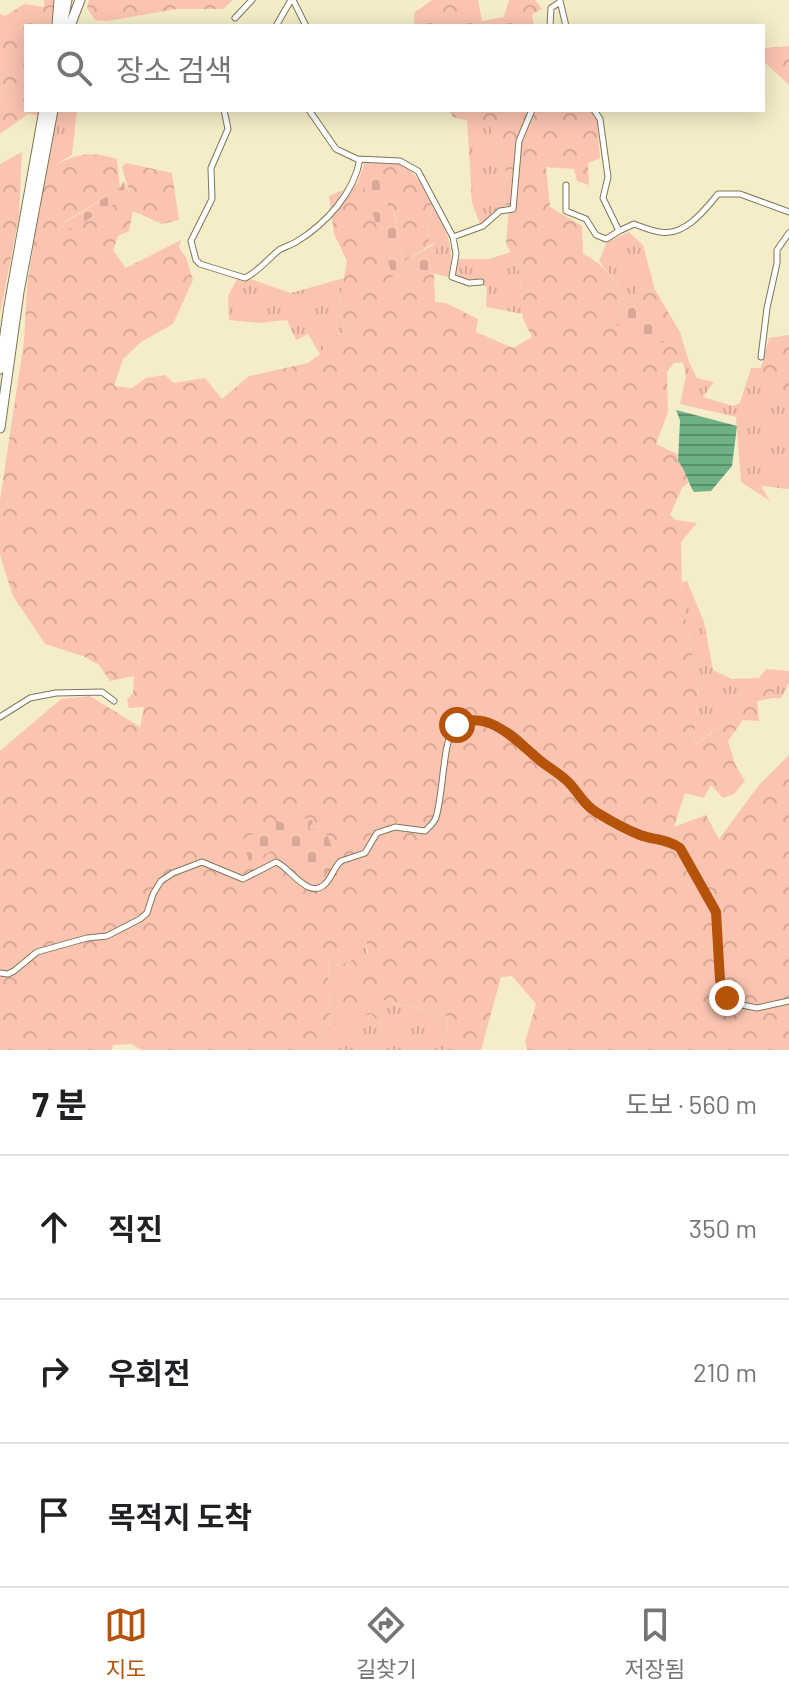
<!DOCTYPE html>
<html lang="ko">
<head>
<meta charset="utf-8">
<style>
	body { margin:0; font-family:Barlow,"Noto Sans KR",sans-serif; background:#f2f2f2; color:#202124 }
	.stop { position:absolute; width:24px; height:24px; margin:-18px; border:6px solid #b45309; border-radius:50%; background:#fff }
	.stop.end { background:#b45309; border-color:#fff; box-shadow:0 2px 8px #0008 }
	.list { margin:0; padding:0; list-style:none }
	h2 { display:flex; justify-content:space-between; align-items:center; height:104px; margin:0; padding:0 32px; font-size:34px }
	h2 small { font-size:26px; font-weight:400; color:#757577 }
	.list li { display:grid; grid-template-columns:52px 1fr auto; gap:24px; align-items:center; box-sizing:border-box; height:144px; padding:0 32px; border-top:2px solid #e0e0e0 }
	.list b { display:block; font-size:30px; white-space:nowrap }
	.list em { font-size:26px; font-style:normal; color:#757577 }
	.icon { flex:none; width:44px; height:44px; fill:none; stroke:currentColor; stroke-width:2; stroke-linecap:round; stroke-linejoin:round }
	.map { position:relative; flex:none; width:789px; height:1050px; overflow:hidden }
	.search { position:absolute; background:#fff; box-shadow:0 4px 20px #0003; left:24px; right:24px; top:24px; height:88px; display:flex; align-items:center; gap:20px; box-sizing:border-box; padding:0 28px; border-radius:0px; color:#757577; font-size:30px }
	.sheet { height:536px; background:#fff }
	nav { display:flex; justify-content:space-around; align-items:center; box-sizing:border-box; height:112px; border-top:2px solid #e0e0e0; background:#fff; font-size:22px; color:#757577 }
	nav a { display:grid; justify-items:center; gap:4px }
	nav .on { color:#b45309 }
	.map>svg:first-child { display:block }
	.grass { fill:url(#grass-tufts) }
	.forest { fill:url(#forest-crowns) }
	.cemetery { fill:url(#cemetery-stones) }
	.water { fill:url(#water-rules) }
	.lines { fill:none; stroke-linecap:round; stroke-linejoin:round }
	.street-casing { stroke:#7e7757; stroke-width:7 }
	.highway-casing { stroke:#7e7757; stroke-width:11 }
	.street { stroke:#fff; stroke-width:5 }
	.highway { stroke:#fff; stroke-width:9 }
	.route { stroke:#b45309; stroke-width:10 }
</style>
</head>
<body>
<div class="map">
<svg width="789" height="1050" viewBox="0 0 789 1050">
	<defs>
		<pattern id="grass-tufts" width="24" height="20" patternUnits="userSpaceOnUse" patternTransform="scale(2)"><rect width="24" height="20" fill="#fbc4b1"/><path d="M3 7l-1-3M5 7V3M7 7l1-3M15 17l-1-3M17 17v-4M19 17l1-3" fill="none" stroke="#d7a897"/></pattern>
		<pattern id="forest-crowns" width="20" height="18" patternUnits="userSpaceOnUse" patternTransform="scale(2)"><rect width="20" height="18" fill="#fbc4b1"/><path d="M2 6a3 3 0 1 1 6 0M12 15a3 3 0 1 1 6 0" fill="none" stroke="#d7a897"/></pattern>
		<pattern id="cemetery-stones" width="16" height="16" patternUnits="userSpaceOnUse" patternTransform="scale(2)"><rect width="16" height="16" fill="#fbc4b1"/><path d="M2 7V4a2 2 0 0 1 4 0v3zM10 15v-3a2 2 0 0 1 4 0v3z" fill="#d7a897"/></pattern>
		<pattern id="water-rules" width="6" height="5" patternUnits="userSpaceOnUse" patternTransform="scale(2)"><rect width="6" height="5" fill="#6fb186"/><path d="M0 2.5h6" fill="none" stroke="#5a8f6c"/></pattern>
	</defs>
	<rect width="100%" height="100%" fill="#f4edc8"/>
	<path class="grass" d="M 58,110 L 77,110 L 72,155 L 45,171 Z
		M 467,120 L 491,127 L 508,178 L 499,190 L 496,202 L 509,205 L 495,211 L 480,224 L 472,203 Z
		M 433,207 C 447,231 456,249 448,277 L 428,272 L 438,253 L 436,243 L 430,245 L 427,226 Z
		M 629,232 L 643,245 L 655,290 L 639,288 L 634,304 L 627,301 L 617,284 L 599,261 L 607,242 Z
		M 511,252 L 519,266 L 523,314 L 486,307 L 487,287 L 455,275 L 459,259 L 489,259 Z
		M 344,278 L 340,301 L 345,332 L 331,337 L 320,354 L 308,334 L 296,340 L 287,320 L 258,323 L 229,320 L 228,296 L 237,279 L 253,280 L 291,293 Z
		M 683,362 L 689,362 L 697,378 L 714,382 L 703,397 L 733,406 L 740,403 L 751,368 L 761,368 L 789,414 L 789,489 L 761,486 L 770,501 L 741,482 L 736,417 L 680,404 L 686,376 Z
		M 687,581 L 704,622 L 713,670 L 732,679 L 759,678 L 766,669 L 789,671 L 789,683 L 781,698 L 773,698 L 773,688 L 743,688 C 733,720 719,727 694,745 L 698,687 L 682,599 L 682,582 Z
		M 366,940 L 371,1014 L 385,1028 L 381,1000 L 448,1016 L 446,1050 L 325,1050 L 330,1012 L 328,958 Z"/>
	<path class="forest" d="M 44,0 L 54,0 L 51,26 L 26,26 L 26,110 L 39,110 L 38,115 L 28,114 L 0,134 L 0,14 L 5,16 L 24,4 L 44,7 Z
		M 89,0 L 233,0 L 223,9 L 177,9 L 107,21 L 95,20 L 87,8 Z
		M 432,0 L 478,0 L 482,21 L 504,17 L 509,0 L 535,0 L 542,9 L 532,14 L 534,26 L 414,26 L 414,13 Z
		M 789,46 L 789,85 L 763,61 L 764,48 Z
		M 449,110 L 599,110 L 597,122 L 600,158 L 588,163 L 589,185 L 577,181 L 574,169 L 546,167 L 550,207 L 582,226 L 583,254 C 603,263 616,281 627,301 L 613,323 L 663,342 L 655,327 L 638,318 L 634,304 L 639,288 L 655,290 L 680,332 L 689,362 L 674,363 L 667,372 L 668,412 L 656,444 L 677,454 L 678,461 L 685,470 L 688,483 L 682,488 L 670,515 L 676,520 L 697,523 L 681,542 L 682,599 L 698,687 L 694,745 C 719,729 734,717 743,688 L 774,688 L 773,698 L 757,701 L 759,721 L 743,720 L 728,741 L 735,764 L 745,781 L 734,794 L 723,798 L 711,785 L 704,798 L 685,793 L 674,827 L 706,815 L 719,839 L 759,785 L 789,755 L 789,1050 L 527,1050 L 525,1042 L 536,1004 L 512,976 L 501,977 L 481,1050 L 446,1050 L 448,1016 L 382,1000 L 387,1030 L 371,1014 L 337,1022 L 338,966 L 368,953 L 366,941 L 328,958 L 330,1012 L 325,1050 L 141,1050 L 132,1044 L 113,1045 L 112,1050 L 0,1050 L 0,751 L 61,699 L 90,696 L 140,727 L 144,707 L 129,708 L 127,700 L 133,693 L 134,676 L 110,681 L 99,665 L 83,656 L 45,644 L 13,596 L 0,555 L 0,500 L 24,341 L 27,287 L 45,171 C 71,156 86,149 117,159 L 120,188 L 63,223 L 130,195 L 122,167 L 126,163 L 172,173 L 179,220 L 162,224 L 133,211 L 129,231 L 118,236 L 113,250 L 126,268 L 181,240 L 179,248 L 186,257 L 193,280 L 173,324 L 141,342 L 123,359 L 114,386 L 132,388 L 146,378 L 165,375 L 174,383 L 205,378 L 222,399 L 249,376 L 308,363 L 320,354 L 331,337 L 345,332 L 340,301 L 347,261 L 334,234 L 329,196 L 357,184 L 365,162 C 411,160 413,168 433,207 L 427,226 L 430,245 L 403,262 C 401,253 397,220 395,215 C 388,203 379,193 379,178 L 374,180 L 398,292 L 407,265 L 434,274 L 435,302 L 446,303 L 478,319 L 476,332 L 513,348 L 532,337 L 523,319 L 519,266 L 506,244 L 509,206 L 496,202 L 499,190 L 508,178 L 491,127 L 453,117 Z
		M 22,152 L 19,216 L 0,315 L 0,164 Z
		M 789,335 L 789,414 L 761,368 L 769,338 Z"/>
	<path class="cemetery" d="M 379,177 C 379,196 394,206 396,221 C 399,235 400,248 403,262 L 436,243 L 438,253 L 428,272 L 407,265 L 398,293 L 363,183 Z
		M 124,181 L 130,195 L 66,232 L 63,224 L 120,188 Z
		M 627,301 L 634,304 L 638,318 L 655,327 L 664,343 L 640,336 L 613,323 Z
		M 306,818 L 313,821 L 309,829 L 325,831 L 337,858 L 322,881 L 311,880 L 294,858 L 290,843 L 249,861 L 243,839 L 278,821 L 289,826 Z"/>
	<path class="water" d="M 676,410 L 737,426 L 732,466 L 711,491 L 694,492 C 687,481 686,471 678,461 L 680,420 Z"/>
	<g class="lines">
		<g class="street-casing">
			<path id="street" d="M 293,0 L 306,26
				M 560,1 L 566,26
				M 235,18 L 252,0
				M 276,26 L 291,0
				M 550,26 L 551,8 L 560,2
				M 224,110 L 228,129 L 211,168 L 212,199 L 191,241 L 196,260 L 200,264 L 245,278 C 259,271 267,260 279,250 C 284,247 291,245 296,242 C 326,224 354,193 360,159
				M 309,110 L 336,149 L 357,159 L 400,161 L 418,171 L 453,237 L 456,254 L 452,277 L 469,283 L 481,282
				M 594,110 L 600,119 L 608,177 L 603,198 L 619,231 L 634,224 C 643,227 651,231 660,232 C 684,237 705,210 718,194 L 740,194 L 789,212
				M 566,185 L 566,211 L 586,219 L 596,235 L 606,239 L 619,231
				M 453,237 L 483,226 L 500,211 L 513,209 L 519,141 L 532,110
				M 761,357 L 767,308 L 777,263 L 777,250 L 789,233
				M 0,717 L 30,698 L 56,693 L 102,692 L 114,701
				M 0,973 L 8,974 L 14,971 L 37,952 L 87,938 L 107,936 L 140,919 L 147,913 L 153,894 L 161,881 L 173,873 L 202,862 L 243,879 L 276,862 C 290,867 309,902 326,883 C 332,877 334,867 341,861 L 365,853 L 377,833 L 395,827 L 425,831 C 429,827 435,822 436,817 C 443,797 443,740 454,728 C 468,712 502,726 516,737 C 524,744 530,753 538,759 C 547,767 558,773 567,781 C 578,791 583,804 596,812 C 610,820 626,829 640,835 C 654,840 668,839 680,848 L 716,912 L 720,980 L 727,998 L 737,1004 L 757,1008 L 789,1001"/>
		</g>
		<g class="highway-casing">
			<path id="highway" d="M 57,25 L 59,0
				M 62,26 L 67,0
				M 70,26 L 80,0
				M 0,369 L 9,306 L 44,110
				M 0,428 L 19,292 L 53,110"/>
		</g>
		<use href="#street" class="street"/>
		<use href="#highway" class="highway"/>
	</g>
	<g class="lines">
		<path class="route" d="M 457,725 C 487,708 517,741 537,758 C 548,768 562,774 571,785 C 580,795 584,805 596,812 C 609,820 625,829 640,835 C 653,840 668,839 680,848 L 716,912 L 720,980 L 727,998"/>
	</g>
</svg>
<div class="stop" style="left:457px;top:725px"></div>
<div class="stop end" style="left:727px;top:998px"></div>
<div class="search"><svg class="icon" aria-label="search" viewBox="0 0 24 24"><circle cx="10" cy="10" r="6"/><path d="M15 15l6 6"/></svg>장소 검색</div>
</div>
<section class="sheet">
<h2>7 분<small>도보 · 560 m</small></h2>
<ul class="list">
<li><svg class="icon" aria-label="ahead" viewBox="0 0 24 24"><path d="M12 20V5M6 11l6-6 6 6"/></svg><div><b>직진</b></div><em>350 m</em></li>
<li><svg class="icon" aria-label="right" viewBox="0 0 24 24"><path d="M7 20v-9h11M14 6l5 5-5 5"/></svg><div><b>우회전</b></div><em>210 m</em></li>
<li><svg class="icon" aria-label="arrive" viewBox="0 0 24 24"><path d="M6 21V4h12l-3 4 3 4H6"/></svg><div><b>목적지 도착</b></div></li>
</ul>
</section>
<nav>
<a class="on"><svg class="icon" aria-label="map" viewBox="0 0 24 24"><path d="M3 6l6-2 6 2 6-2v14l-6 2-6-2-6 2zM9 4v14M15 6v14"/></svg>지도</a>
<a><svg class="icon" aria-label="directions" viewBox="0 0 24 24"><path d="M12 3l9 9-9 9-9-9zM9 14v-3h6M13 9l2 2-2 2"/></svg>길찾기</a>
<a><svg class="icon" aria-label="saved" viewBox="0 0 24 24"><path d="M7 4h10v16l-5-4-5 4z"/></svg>저장됨</a>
</nav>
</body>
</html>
